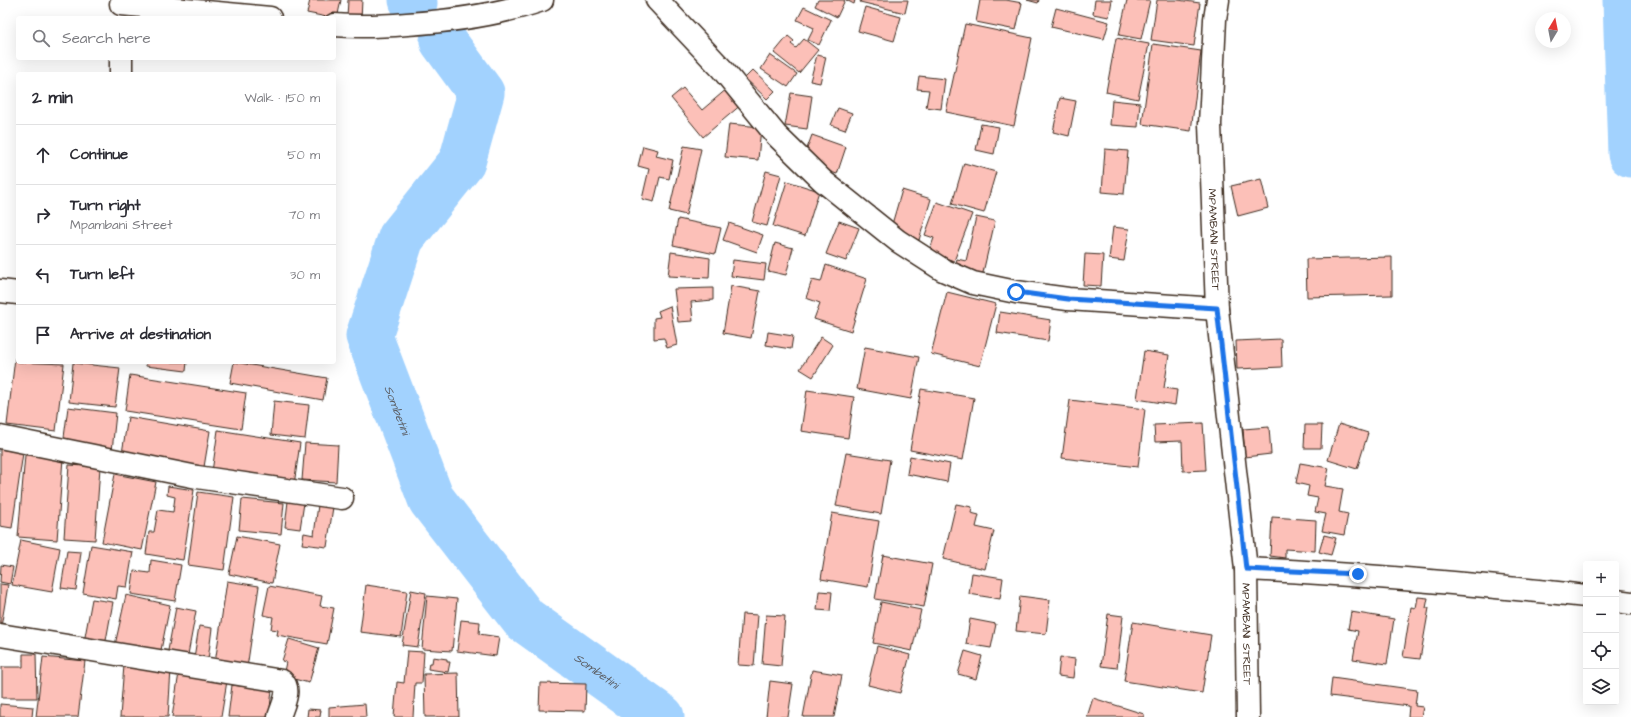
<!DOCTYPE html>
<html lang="en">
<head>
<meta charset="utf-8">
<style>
	body { margin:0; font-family:"Architects Daughter",sans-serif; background:#f2f2f3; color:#2b2b33 }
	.controls { position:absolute; right:12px; bottom:12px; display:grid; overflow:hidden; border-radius:4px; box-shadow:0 4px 16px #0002 }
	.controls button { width:36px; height:36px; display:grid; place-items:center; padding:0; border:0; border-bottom:1px solid #e1e1e2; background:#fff; color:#2b2b33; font:20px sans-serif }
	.compass { position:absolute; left:1535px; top:12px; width:36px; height:36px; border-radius:50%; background:#fff; box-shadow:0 4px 16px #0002; rotate:10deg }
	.stop { position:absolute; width:12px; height:12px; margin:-9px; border:3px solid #1a73e8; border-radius:50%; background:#fff }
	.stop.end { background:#1a73e8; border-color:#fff; box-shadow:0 1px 4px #0008 }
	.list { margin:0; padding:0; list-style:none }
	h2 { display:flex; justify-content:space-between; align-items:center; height:52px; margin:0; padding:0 16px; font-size:17px }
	h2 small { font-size:13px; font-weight:400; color:#7c7c81 }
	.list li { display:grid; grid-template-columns:26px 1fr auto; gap:12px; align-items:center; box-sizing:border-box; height:60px; padding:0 16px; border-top:1px solid #e1e1e2 }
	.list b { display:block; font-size:15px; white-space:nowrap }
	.list p { margin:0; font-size:13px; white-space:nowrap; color:#7c7c81 }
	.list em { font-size:13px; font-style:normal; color:#7c7c81 }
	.icon { flex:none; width:22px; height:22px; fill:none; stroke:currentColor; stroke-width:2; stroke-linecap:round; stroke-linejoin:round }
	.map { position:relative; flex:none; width:1631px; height:717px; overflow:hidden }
	.search { position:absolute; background:#fff; box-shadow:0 4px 16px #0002; left:16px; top:16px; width:320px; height:44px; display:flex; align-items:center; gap:10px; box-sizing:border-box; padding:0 14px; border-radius:4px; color:#7c7c81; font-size:15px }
	.panel { position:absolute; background:#fff; box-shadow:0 4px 16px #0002; left:16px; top:72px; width:320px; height:292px; border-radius:4px }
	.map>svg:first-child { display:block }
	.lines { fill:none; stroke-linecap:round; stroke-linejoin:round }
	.river { stroke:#a2d2fe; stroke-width:47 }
	.building { fill:#fcc0b8; stroke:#3b2a1e }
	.minor-casing { stroke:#3b2a1e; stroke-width:25 }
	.minor { stroke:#fff; stroke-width:22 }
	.route { stroke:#1a73e8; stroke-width:5 }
	.labels { text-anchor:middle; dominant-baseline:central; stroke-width:3; stroke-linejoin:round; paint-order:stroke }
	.street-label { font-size:11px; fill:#3b2a1e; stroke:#fff }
	.water-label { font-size:12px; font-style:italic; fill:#5a5c61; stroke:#fff }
</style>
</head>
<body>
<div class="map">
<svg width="1631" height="717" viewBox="0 0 1631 717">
	<rect width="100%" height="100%" fill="#fff"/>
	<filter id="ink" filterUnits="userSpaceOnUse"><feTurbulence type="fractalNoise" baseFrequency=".025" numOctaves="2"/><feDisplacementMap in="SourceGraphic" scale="8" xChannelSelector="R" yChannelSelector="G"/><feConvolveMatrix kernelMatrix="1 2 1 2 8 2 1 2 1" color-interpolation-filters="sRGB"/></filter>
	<g filter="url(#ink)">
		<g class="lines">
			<g class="river">
				<path d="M 412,0 L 414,3"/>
				<path d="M 1626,0 L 1631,154"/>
				<path id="s1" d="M 443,41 L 481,93 L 462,162 L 401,238 L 369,336 L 431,499 L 524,619 L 661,717"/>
			</g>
		</g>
		<path class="building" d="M 310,0 L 341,0 L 337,19 L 307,13 Z
			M 348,0 L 362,0 L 361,20 L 347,18 Z
			M 818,0 L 845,0 L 837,17 L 815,6 Z
			M 846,0 L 855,0 L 854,4 Z
			M 861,0 L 908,0 L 905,13 L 860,2 Z
			M 980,0 L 1006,0 L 1022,3 L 1016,30 L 976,22 Z
			M 1027,0 L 1039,0 L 1038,3 Z
			M 1095,0 L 1112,0 L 1109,17 L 1093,14 Z
			M 1127,0 L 1150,0 L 1141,39 L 1119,35 Z
			M 1157,0 L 1178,0 L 1200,3 L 1194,46 L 1151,40 Z
			M 804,7 L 831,20 L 819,45 L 808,40 L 814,28 L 797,20 Z
			M 865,7 L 901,17 L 894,41 L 858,31 Z
			M 1056,8 L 1109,22 L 1104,39 L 1051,27 Z
			M 965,24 L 1032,38 L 1014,126 L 946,112 Z
			M 788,36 L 794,41 L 791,44 L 796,48 L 804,39 L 818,50 L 799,73 L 774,53 Z
			M 1116,38 L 1149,44 L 1138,99 L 1106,92 Z
			M 1153,44 L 1201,51 L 1191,131 L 1142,124 Z
			M 770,55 L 797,74 L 788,87 L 761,69 Z
			M 817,55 L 826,57 L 820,83 L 810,81 Z
			M 753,70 L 775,91 L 767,99 L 745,78 Z
			M 919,76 L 945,79 L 941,109 L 926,107 L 929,90 L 917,89 Z
			M 683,88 L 702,110 L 728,88 L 742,104 L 703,137 L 671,98 Z
			M 791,93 L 812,96 L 807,129 L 785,126 Z
			M 1060,98 L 1076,101 L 1069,136 L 1053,132 Z
			M 1112,100 L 1140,103 L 1138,127 L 1110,125 Z
			M 838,108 L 852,113 L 845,130 L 831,125 Z
			M 729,124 L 761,127 L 758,160 L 725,157 Z
			M 981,124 L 999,127 L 994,154 L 976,150 Z
			M 812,135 L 846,147 L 837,174 L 810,165 L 805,154 Z
			M 643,146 L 658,150 L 656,156 L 673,160 L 669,179 L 660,177 L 654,202 L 642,199 L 649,169 L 638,166 Z
			M 684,146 L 701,149 L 686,215 L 669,211 Z
			M 1105,149 L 1128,151 L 1124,194 L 1102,192 Z
			M 964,163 L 996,172 L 984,213 L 952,204 Z
			M 766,171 L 781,175 L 767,226 L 752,222 Z
			M 1261,179 L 1268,208 L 1238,216 L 1231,186 Z
			M 787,181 L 819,191 L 805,236 L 773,226 Z
			M 902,190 L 931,199 L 919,240 L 890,231 Z
			M 937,202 L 972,214 L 954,261 L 929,252 L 934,238 L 925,235 Z
			M 976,217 L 995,221 L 982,277 L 954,270 L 957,259 L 966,261 Z
			M 678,219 L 721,228 L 715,254 L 673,245 Z
			M 839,221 L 859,228 L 846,261 L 826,254 Z
			M 729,223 L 763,235 L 757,252 L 723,240 Z
			M 1113,227 L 1129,229 L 1124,261 L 1109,259 Z
			M 775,243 L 793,248 L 786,275 L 768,271 Z
			M 671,252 L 710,258 L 709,278 L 668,276 Z
			M 1085,254 L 1103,255 L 1101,286 L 1083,285 Z
			M 1392,257 L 1392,295 L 1307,297 L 1306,259 Z
			M 733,260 L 766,264 L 764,280 L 731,276 Z
			M 826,265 L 867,279 L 851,331 L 814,319 L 820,303 L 806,298 L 812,280 L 821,282 Z
			M 731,286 L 760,291 L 751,338 L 723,333 Z
			M 713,288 L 713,300 L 691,302 L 693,321 L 678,322 L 674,289 Z
			M 947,292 L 996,304 L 980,366 L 931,354 Z
			M 670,306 L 677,345 L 667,348 L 664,338 L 654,339 L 654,318 L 660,317 L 658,311 Z
			M 1000,312 L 1051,320 L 1048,341 L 997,333 Z
			M 768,332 L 793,336 L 791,349 L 766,345 Z
			M 821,337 L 833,345 L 813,377 L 800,369 Z
			M 1281,339 L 1282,367 L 1237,369 L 1236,341 Z
			M 865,347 L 919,357 L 911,399 L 857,389 Z
			M 1144,351 L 1169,355 L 1164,388 L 1177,390 L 1175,405 L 1137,399 Z
			M 15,358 L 18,359 L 18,362 L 64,364 L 56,431 L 7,425 Z
			M 146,362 L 187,362 L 186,371 L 146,366 Z
			M 234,362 L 327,378 L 323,400 L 230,383 Z
			M 73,363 L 120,368 L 115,407 L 69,402 Z
			M 130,375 L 246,393 L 241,429 L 125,411 Z
			M 921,389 L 974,398 L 963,460 L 910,450 Z
			M 807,390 L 854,397 L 848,438 L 801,431 Z
			M 1070,400 L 1145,409 L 1138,467 L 1062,458 Z
			M 274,401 L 309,405 L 305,439 L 271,435 Z
			M 68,407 L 116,413 L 112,451 L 63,445 Z
			M 128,417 L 210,431 L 203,473 L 121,459 Z
			M 1203,423 L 1206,470 L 1183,471 L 1182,441 L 1155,442 L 1154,425 Z
			M 1339,424 L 1368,433 L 1357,469 L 1328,460 Z
			M 1305,425 L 1322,425 L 1321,448 L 1304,448 Z
			M 1269,427 L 1271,454 L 1245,457 L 1243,429 Z
			M 218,430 L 300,443 L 294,485 L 212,472 Z
			M 305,443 L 338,445 L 336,482 L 302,480 Z
			M 0,449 L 23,453 L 12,528 L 0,526 Z
			M 846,453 L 890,460 L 881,514 L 836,506 Z
			M 25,455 L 63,458 L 57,540 L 18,537 Z
			M 910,456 L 950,464 L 947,482 L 907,474 Z
			M 1300,463 L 1329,468 L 1325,486 L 1343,489 L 1339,512 L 1348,514 L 1344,535 L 1322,531 L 1326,514 L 1315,512 L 1318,498 L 1307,496 L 1309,486 L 1296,483 Z
			M 69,465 L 100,467 L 95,540 L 64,538 Z
			M 115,474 L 156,482 L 142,550 L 102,542 Z
			M 168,486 L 194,490 L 183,560 L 146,554 L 149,532 L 154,532 L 158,510 L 173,512 L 175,497 L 167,495 Z
			M 198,492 L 234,497 L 224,570 L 188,565 Z
			M 242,499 L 284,503 L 281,534 L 239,530 Z
			M 288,501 L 304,503 L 300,529 L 285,527 Z
			M 956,504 L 972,507 L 971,513 L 979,515 L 976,527 L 994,531 L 985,569 L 943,559 Z
			M 318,505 L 333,507 L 327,547 L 302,544 L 304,533 L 314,535 Z
			M 832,513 L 879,521 L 868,587 L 821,579 Z
			M 1272,517 L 1316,520 L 1315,551 L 1285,549 L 1285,558 L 1270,556 Z
			M 1324,535 L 1336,538 L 1331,555 L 1319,552 Z
			M 237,536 L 280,544 L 272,583 L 229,574 Z
			M 21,540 L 60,548 L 52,592 L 12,585 Z
			M 91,545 L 133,552 L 127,587 L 118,586 L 116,599 L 83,593 Z
			M 67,551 L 81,552 L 76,590 L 61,588 Z
			M 883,555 L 932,564 L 924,607 L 875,599 Z
			M 151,560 L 181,565 L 175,601 L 131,594 L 134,571 L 150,573 Z
			M 1,565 L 13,567 L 10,584 L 0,582 Z
			M 972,573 L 1003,578 L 1000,599 L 969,594 Z
			M 227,581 L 259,586 L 247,668 L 215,663 Z
			M 0,584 L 8,585 L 1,627 L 0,626 Z
			M 366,585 L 407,591 L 401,637 L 360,632 Z
			M 269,586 L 322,596 L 320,606 L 334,608 L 327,644 L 277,635 L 278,630 L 271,629 L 273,617 L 263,615 Z
			M 411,590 L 426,593 L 418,647 L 402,645 Z
			M 819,591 L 832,592 L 830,611 L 817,610 Z
			M 126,595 L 170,605 L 160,655 L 115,645 Z
			M 427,596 L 457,599 L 452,651 L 422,649 Z
			M 1020,596 L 1050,600 L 1046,634 L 1016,631 Z
			M 1418,597 L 1428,598 L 1426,608 L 1429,608 L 1420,659 L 1403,657 L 1411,607 L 1416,608 Z
			M 92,599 L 113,602 L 105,646 L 84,642 Z
			M 881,602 L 921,610 L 912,651 L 873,643 Z
			M 176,607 L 196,611 L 187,660 L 167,656 Z
			M 1351,612 L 1394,619 L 1387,664 L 1353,659 L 1358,631 L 1348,629 Z
			M 742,614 L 758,615 L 754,666 L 738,665 Z
			M 1108,614 L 1123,616 L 1117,668 L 1101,666 Z
			M 766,615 L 785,616 L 781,666 L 762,664 Z
			M 970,619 L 996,624 L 991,648 L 966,644 Z
			M 461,620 L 480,622 L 479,634 L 499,637 L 496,656 L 457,651 Z
			M 1133,622 L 1211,635 L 1202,693 L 1124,681 Z
			M 199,626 L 212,628 L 208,660 L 194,658 Z
			M 289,639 L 319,648 L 309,683 L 283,676 L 286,662 L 282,661 Z
			M 877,646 L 910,655 L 900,693 L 868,685 Z
			M 407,651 L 424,652 L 422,683 L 415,683 L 413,717 L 394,717 L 397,682 L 404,683 Z
			M 965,651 L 982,656 L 976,679 L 958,674 Z
			M 23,654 L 36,654 L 37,698 L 2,698 L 2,667 L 23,667 Z
			M 43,657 L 85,661 L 78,717 L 36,717 Z
			M 433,657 L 447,659 L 447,662 L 450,662 L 448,672 L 428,669 L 429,663 L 432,663 Z
			M 1060,657 L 1075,659 L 1073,678 L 1058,676 Z
			M 124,665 L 171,669 L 168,717 L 120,717 Z
			M 812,670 L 842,675 L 834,717 L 803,717 Z
			M 179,673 L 227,681 L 221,717 L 172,717 Z
			M 458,673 L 459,717 L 425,717 L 424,674 Z
			M 1332,678 L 1417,690 L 1415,706 L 1423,707 L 1421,717 L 1408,717 L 1409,706 L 1330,696 Z
			M 770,681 L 793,684 L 788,717 L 766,717 Z
			M 540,683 L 586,684 L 585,711 L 539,710 Z
			M 232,685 L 272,690 L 269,717 L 228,717 Z
			M 1093,698 L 1144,714 L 1144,717 L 1087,717 Z
			M 0,704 L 33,707 L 32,717 L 0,717 Z
			M 365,704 L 366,717 L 329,717 L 329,707 Z
			M 308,709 L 321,710 L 320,717 L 307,717 Z"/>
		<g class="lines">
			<g class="minor-casing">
				<g id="minor">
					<path d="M 657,0 L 722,69 L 776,135 L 823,181 L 898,241 L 943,270 L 973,283 L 1016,292 L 1068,299 L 1217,309"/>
					<path id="s2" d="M 1218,0 L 1215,19 L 1210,124 L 1217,309 L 1246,569 L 1248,717"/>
					<path d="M 121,4 L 270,18"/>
					<path d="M 334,25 C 358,27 383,26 407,24 C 453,21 498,15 542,0"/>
					<path d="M 121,58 L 121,74"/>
					<path d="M 0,291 L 18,293"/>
					<path d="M 0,437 L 197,477 L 342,498"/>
					<path d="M 1246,569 C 1360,574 1473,584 1586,596"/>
					<path d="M 1616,601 L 1631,603"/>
					<path d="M 0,635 L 282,681 C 292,690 282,706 279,717"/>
				</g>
			</g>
			<use href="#minor" class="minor"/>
		</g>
	</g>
	<g class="lines" filter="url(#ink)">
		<path class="route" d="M 1016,292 L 1068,299 L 1217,308 L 1246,569 L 1358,574"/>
	</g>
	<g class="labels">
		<g class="street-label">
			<text stroke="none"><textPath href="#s2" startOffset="240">MPAMBANI STREET</textPath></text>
			<text stroke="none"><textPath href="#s2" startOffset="636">MPAMBANI STREET</textPath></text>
		</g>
		<g class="water-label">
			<text stroke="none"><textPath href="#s1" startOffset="416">Sombetini</textPath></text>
			<text stroke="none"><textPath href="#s1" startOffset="752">Sombetini</textPath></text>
		</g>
	</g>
</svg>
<div class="controls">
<button>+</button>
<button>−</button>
<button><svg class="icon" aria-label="locate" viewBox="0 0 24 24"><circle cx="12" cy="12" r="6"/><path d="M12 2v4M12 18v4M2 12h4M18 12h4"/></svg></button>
<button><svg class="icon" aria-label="layers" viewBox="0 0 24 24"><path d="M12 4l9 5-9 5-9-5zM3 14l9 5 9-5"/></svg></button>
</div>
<svg class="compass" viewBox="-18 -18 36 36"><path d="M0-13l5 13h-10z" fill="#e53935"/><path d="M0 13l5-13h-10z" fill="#7c7c81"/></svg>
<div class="stop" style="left:1016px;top:292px"></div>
<div class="stop end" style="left:1358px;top:574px"></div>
<div class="search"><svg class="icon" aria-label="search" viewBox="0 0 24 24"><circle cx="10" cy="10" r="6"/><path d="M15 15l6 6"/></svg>Search here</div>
<section class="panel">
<h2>2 min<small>Walk · 150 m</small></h2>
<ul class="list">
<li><svg class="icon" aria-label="ahead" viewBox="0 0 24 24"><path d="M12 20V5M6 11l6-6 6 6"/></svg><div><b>Continue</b></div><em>50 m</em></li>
<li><svg class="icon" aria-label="right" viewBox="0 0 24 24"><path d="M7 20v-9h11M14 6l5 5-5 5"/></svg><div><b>Turn right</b><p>Mpambani Street</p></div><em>70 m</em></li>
<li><svg class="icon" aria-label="left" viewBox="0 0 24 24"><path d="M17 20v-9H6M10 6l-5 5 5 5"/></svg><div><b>Turn left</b></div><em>30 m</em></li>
<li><svg class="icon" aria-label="arrive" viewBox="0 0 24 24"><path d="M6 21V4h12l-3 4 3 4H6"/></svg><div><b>Arrive at destination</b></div></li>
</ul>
</section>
</div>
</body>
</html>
